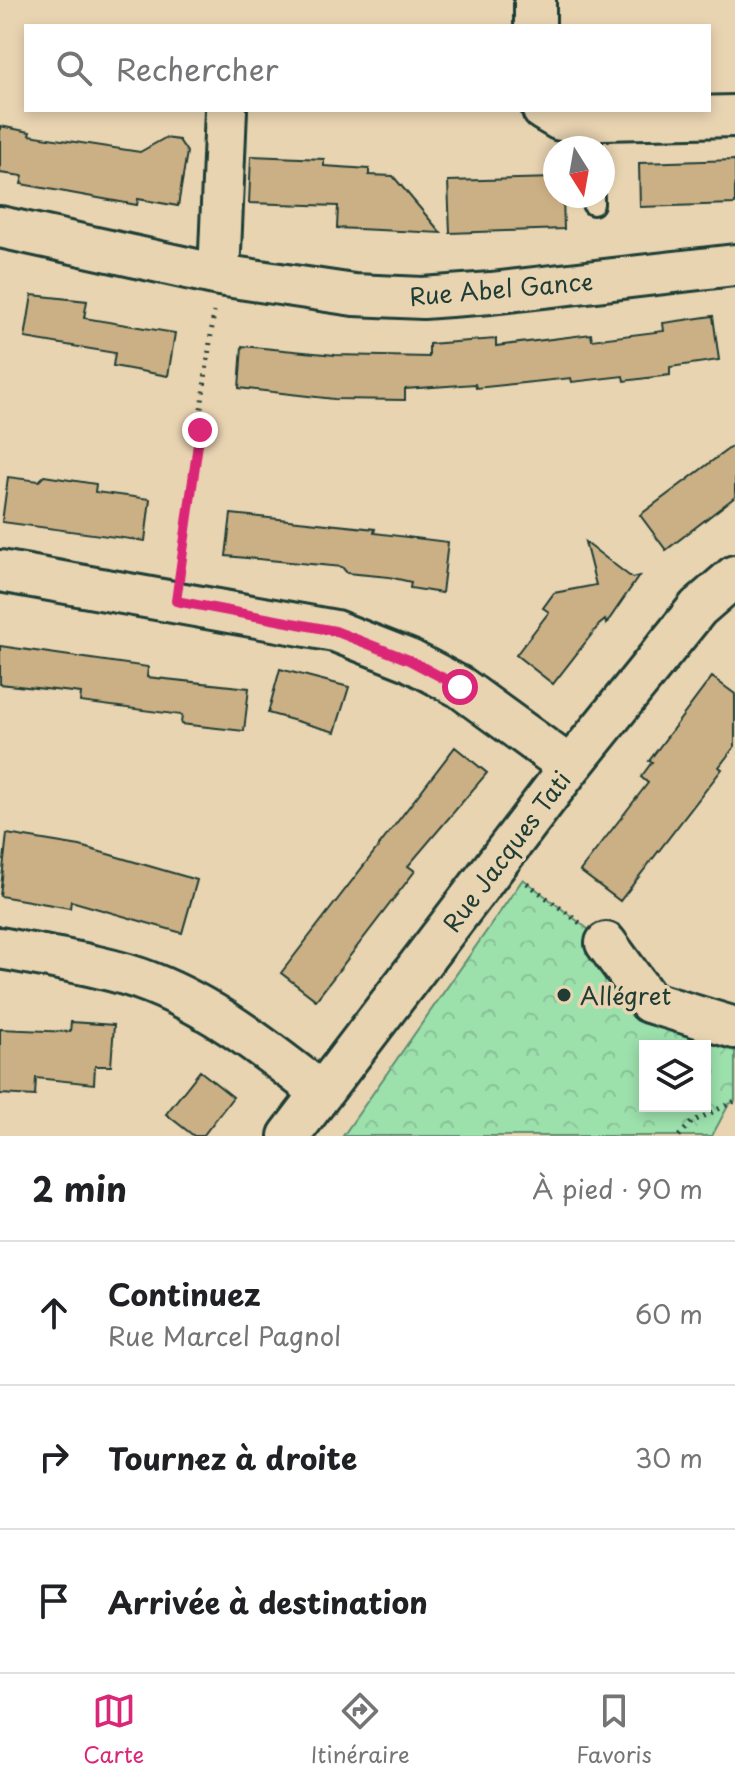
<!DOCTYPE html>
<html lang="fr">
<head>
<meta charset="utf-8">
<style>
	body { margin:0; font-family:"Playpen Sans",sans-serif; background:#f6f6f6; color:#202124 }
	.controls { position:absolute; right:24px; bottom:24px; display:grid; overflow:hidden; border-radius:0px; box-shadow:0 4px 12px #0003 }
	.controls button { width:72px; height:72px; display:grid; place-items:center; padding:0; border:0; border-bottom:2px solid #e0e0e0; background:#fff; color:#202124; font:40px sans-serif }
	.compass { position:absolute; left:543px; top:136px; width:72px; height:72px; border-radius:50%; background:#fff; box-shadow:0 4px 12px #0003; rotate:169deg }
	.stop { position:absolute; width:24px; height:24px; margin:-18px; border:6px solid #db2777; border-radius:50%; background:#fff }
	.stop.end { background:#db2777; border-color:#fff; box-shadow:0 2px 8px #0008 }
	.list { margin:0; padding:0; list-style:none }
	h2 { display:flex; justify-content:space-between; align-items:center; height:104px; margin:0; padding:0 32px; font-size:34px }
	h2 small { font-size:26px; font-weight:400; color:#757577 }
	.list li { display:grid; grid-template-columns:52px 1fr auto; gap:24px; align-items:center; box-sizing:border-box; height:144px; padding:0 32px; border-top:2px solid #e0e0e0 }
	.list b { display:block; font-size:30px; white-space:nowrap }
	.list p { margin:0; font-size:26px; white-space:nowrap; color:#757577 }
	.list em { font-size:26px; font-style:normal; color:#757577 }
	.icon { flex:none; width:44px; height:44px; fill:none; stroke:currentColor; stroke-width:2; stroke-linecap:round; stroke-linejoin:round }
	.map { position:relative; flex:none; width:735px; height:1136px; overflow:hidden }
	.search { position:absolute; background:#fff; box-shadow:0 4px 12px #0003; left:24px; right:24px; top:24px; height:88px; display:flex; align-items:center; gap:20px; box-sizing:border-box; padding:0 28px; border-radius:0px; color:#757577; font-size:30px }
	.sheet { height:536px; background:#fff }
	nav { display:flex; justify-content:space-around; align-items:center; box-sizing:border-box; height:112px; border-top:2px solid #e0e0e0; background:#fff; font-size:22px; color:#757577 }
	nav a { display:grid; justify-items:center; gap:4px }
	nav .on { color:#db2777 }
	.map>svg:first-child { display:block }
	.park { fill:url(#park-crowns); stroke:#5e8e70; stroke-width:2; fill-rule:evenodd }
	.building { fill:#ccb085; stroke:#1f3d34; stroke-width:2 }
	.lines { fill:none; stroke-linecap:round; stroke-linejoin:round }
	.lane-casing { stroke:#1f3d34; stroke-width:26 }
	.street-casing { stroke:#1f3d34; stroke-width:46 }
	.path { stroke:#1f3d34; stroke-width:5; stroke-dasharray:2 6; stroke-linecap:butt }
	.lane { stroke:#e9d4b2; stroke-width:20 }
	.street { stroke:#e9d4b2; stroke-width:40 }
	.route { stroke:#db2777; stroke-width:10 }
	.poi-dot { fill:#1f3d34; stroke:#e9d4b2; stroke-width:3 }
	.labels { text-anchor:middle; dominant-baseline:central; stroke-width:7; stroke-linejoin:round; paint-order:stroke }
	.street-label { font-size:24px; fill:#1f3d34; stroke:#e9d4b2 }
	.poi-label { font-size:24px; fill:#1f3d34; stroke:#e9d4b2; text-anchor:start }
</style>
</head>
<body>
<div class="map">
<svg width="735" height="1136" viewBox="0 0 735 1136">
	<defs>
		<pattern id="park-crowns" width="20" height="18" patternUnits="userSpaceOnUse" patternTransform="scale(2)"><rect width="20" height="18" fill="#9ce0ac"/><path d="M2 6a3 3 0 1 1 6 0M12 15a3 3 0 1 1 6 0" fill="none" stroke="#86c195"/></pattern>
	</defs>
	<rect width="100%" height="100%" fill="#e9d4b2"/>
	<filter id="ink" filterUnits="userSpaceOnUse"><feTurbulence type="fractalNoise" baseFrequency=".0125" numOctaves="2"/><feDisplacementMap in="SourceGraphic" scale="16" xChannelSelector="R" yChannelSelector="G"/><feConvolveMatrix kernelMatrix="1 2 1 2 8 2 1 2 1" color-interpolation-filters="sRGB"/></filter>
	<g filter="url(#ink)">
		<path class="park" d="M 523,879 L 606,943 L 649,1002 L 735,1028 L 735,1101 L 729,1104 L 712,1136 L 343,1136 ZM 645,1046 L 705,1046 L 705,1106 L 645,1106 Z"/>
		<path class="building" d="M 0,126 L 30,132 L 29,135 L 140,152 L 165,138 L 179,140 L 187,152 L 178,206 L 138,199 L 137,205 L 21,184 L 23,176 L 0,173 Z
			M 251,156 L 324,159 L 324,166 L 369,169 L 369,175 L 393,176 L 441,233 L 337,228 L 338,206 L 249,203 Z
			M 735,160 L 735,204 L 640,207 L 639,163 Z
			M 555,178 L 555,196 L 563,196 L 564,229 L 450,233 L 448,181 Z
			M 32,295 L 87,301 L 84,318 L 175,333 L 168,376 L 113,366 L 115,353 L 25,338 Z
			M 713,316 L 719,360 L 670,367 L 670,375 L 624,381 L 623,376 L 572,382 L 571,378 L 476,388 L 475,384 L 405,389 L 405,400 L 334,399 L 239,388 L 242,346 L 335,355 L 429,357 L 429,344 L 496,339 L 496,346 L 591,334 L 592,340 L 664,331 L 663,323 Z
			M 735,444 L 735,497 L 666,550 L 640,515 Z
			M 44,476 L 96,484 L 95,492 L 150,499 L 145,541 L 2,522 L 8,477 L 39,481 Z
			M 231,514 L 375,529 L 374,533 L 448,542 L 442,593 L 410,588 L 411,582 L 389,577 L 347,573 L 342,567 L 226,556 Z
			M 585,542 L 632,578 L 639,576 L 606,624 L 605,620 L 599,625 L 553,684 L 516,655 L 549,612 L 543,608 L 554,593 L 596,585 Z
			M 0,646 L 148,667 L 147,677 L 249,688 L 244,731 L 181,724 L 182,715 L 80,702 L 81,693 L 0,684 Z
			M 280,669 L 349,687 L 335,732 L 268,713 Z
			M 712,677 L 735,694 L 735,746 L 719,767 L 722,769 L 620,901 L 580,871 L 648,783 L 641,777 L 652,762 L 649,761 Z
			M 455,747 L 487,773 L 408,866 L 415,871 L 316,1000 L 281,973 Z
			M 7,834 L 80,846 L 197,880 L 182,933 L 71,901 L 70,908 L 0,896 Z
			M 71,1022 L 114,1025 L 111,1066 L 95,1066 L 94,1084 L 36,1078 L 35,1096 L 0,1094 L 0,1029 L 70,1032 Z
			M 200,1071 L 233,1097 L 203,1136 L 194,1136 L 166,1114 Z"/>
		<g class="lines">
			<g class="lane-casing">
				<path id="lane" d="M 591,120 L 591,148
					M 593,196 L 593,204"/>
			</g>
			<g class="street-casing">
				<path id="street" d="M 535,0 L 535,26
					M 543,110 L 560,120 L 735,116
					M 0,227 L 219,275 L 354,295 L 423,298 L 491,293 L 735,265
					M 219,275 L 226,110
					M 0,571 L 335,631 L 409,660 L 460,687 L 570,767
					M 606,943 L 649,1002 L 735,1028
					M 0,948 C 45,957 109,966 151,983 C 215,1008 268,1051 322,1093
					M 289,1136 L 570,767 L 698,608 L 735,576"/>
			</g>
			<path class="path" d="M 180,567 L 214,312
				M 527,883 L 580,923
				M 679,1136 L 692,1122 L 735,1101"/>
			<use href="#lane" class="lane"/>
			<use href="#street" class="street"/>
		</g>
	</g>
	<g class="lines" filter="url(#ink)">
		<path class="route" d="M 200,430 L 176,601 L 335,631 L 409,660 L 460,687"/>
	</g>
	<circle class="poi-dot" cx="564" cy="995" r="8"/>
	<g class="labels">
		<g class="street-label">
			<text transform="translate(501 288) rotate(-5)">Rue Abel Gance</text>
			<text transform="translate(506 851) rotate(-53)">Rue Jacques Tati</text>
		</g>
		<g class="poi-label">
			<text x="580" y="995">Allégret</text>
		</g>
	</g>
</svg>
<div class="controls">
<button><svg class="icon" aria-label="layers" viewBox="0 0 24 24"><path d="M12 4l9 5-9 5-9-5zM3 14l9 5 9-5"/></svg></button>
</div>
<svg class="compass" viewBox="-18 -18 36 36"><path d="M0-13l5 13h-10z" fill="#e53935"/><path d="M0 13l5-13h-10z" fill="#757577"/></svg>
<div class="stop" style="left:460px;top:687px"></div>
<div class="stop end" style="left:200px;top:430px"></div>
<div class="search"><svg class="icon" aria-label="search" viewBox="0 0 24 24"><circle cx="10" cy="10" r="6"/><path d="M15 15l6 6"/></svg>Rechercher</div>
</div>
<section class="sheet">
<h2>2 min<small>À pied · 90 m</small></h2>
<ul class="list">
<li><svg class="icon" aria-label="ahead" viewBox="0 0 24 24"><path d="M12 20V5M6 11l6-6 6 6"/></svg><div><b>Continuez</b><p>Rue Marcel Pagnol</p></div><em>60 m</em></li>
<li><svg class="icon" aria-label="right" viewBox="0 0 24 24"><path d="M7 20v-9h11M14 6l5 5-5 5"/></svg><div><b>Tournez à droite</b></div><em>30 m</em></li>
<li><svg class="icon" aria-label="arrive" viewBox="0 0 24 24"><path d="M6 21V4h12l-3 4 3 4H6"/></svg><div><b>Arrivée à destination</b></div></li>
</ul>
</section>
<nav>
<a class="on"><svg class="icon" aria-label="map" viewBox="0 0 24 24"><path d="M3 6l6-2 6 2 6-2v14l-6 2-6-2-6 2zM9 4v14M15 6v14"/></svg>Carte</a>
<a><svg class="icon" aria-label="directions" viewBox="0 0 24 24"><path d="M12 3l9 9-9 9-9-9zM9 14v-3h6M13 9l2 2-2 2"/></svg>Itinéraire</a>
<a><svg class="icon" aria-label="saved" viewBox="0 0 24 24"><path d="M7 4h10v16l-5-4-5 4z"/></svg>Favoris</a>
</nav>
</body>
</html>
